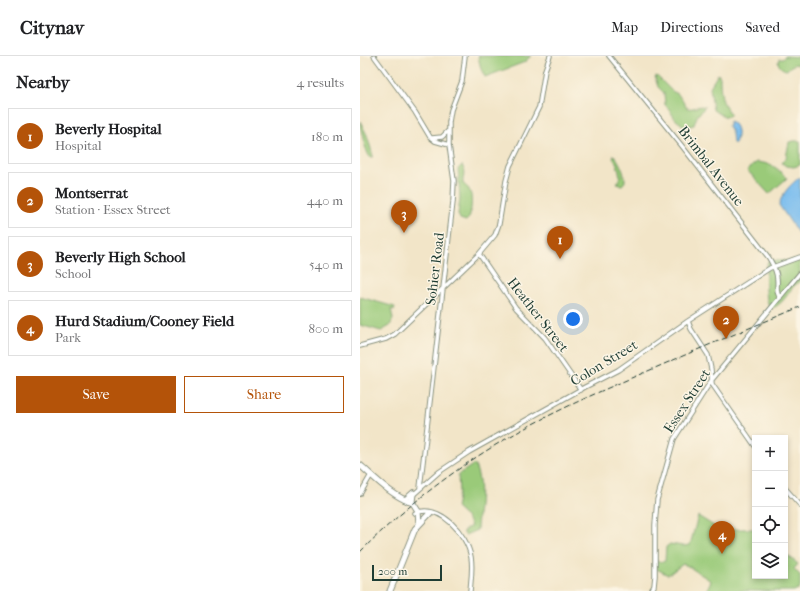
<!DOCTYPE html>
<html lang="en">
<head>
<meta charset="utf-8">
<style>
	body { margin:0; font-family:"IM FELL French Canon",serif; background:#f6f6f6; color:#202124 }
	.controls { position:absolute; right:12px; bottom:12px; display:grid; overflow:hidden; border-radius:0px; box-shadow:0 2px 6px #0003 }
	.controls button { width:36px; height:36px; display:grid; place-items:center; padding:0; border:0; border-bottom:1px solid #e0e0e0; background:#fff; color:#202124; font:20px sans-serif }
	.scale { position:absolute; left:12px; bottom:10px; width:70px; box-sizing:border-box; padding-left:4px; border:2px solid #1f3d34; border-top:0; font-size:11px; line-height:14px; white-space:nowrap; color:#1f3d34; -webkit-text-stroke:3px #fcf5e5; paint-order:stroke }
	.you { position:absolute; left:213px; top:263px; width:14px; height:14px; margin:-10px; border:3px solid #fff; border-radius:50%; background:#1a73e8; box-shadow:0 0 0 6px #1a73e833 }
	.badge { display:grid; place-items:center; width:26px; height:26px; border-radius:50%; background:#b45309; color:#fff; font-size:13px; font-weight:700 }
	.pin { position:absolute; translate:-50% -33px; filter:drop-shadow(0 1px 2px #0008) }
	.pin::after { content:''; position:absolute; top:21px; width:14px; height:12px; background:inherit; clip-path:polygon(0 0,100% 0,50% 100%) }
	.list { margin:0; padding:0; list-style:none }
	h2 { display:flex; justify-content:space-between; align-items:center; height:52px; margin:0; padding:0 16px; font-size:17px }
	h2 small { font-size:13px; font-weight:400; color:#757577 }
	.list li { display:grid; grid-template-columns:26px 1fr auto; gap:12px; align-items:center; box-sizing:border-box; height:56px; margin:0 8px 8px; padding:0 8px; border:1px solid #e0e0e0; border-radius:0px }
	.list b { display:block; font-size:15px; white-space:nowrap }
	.list p { margin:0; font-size:13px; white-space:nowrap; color:#757577 }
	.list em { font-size:13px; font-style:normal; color:#757577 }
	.actions { display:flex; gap:8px; padding:12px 16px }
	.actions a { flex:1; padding:9px 0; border:1px solid #b45309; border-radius:0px; text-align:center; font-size:14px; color:#b45309 }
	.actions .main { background:#b45309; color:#fff }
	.icon { flex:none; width:22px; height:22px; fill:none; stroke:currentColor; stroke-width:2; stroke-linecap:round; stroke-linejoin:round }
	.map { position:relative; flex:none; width:440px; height:535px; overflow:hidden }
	header { display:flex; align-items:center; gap:24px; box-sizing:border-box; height:56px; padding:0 20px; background:#fff; border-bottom:1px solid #e0e0e0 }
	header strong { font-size:19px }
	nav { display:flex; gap:22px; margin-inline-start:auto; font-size:14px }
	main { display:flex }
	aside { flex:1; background:#fff }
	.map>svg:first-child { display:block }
	.green { fill:#9aca79; stroke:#5c8456 }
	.water { fill:#78bcee; stroke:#4c7c91 }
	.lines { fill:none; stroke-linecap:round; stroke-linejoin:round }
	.secondary-casing { stroke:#88917e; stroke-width:5.5 }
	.highway-casing { stroke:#88917e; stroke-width:7 }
	.secondary { stroke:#fff; stroke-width:3.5 }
	.highway { stroke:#fff; stroke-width:5 }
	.rail { stroke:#1f3d34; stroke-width:1; stroke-dasharray:6 3; stroke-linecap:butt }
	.labels { text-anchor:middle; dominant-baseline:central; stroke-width:3; stroke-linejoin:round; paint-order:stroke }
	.street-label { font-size:14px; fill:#1f3d34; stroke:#fcf5e5 }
</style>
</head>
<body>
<header>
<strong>Citynav</strong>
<nav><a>Map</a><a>Directions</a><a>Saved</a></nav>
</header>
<main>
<aside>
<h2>Nearby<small>4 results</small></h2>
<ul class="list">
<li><span class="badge">1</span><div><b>Beverly Hospital</b><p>Hospital</p></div><em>180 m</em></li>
<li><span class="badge">2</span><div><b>Montserrat</b><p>Station · Essex Street</p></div><em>440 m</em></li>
<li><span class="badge">3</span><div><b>Beverly High School</b><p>School</p></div><em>540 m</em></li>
<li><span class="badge">4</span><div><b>Hurd Stadium/Cooney Field</b><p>Park</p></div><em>800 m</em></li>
</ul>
<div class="actions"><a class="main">Save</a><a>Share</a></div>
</aside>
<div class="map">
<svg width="440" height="535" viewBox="0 0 440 535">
	<rect width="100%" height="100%" fill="#fcf5e5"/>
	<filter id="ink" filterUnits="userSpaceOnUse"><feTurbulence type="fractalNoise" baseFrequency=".025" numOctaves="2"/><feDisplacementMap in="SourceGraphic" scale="8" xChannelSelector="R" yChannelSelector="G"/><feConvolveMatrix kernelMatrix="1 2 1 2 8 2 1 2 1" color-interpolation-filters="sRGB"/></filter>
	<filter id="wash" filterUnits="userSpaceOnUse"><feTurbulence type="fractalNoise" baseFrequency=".012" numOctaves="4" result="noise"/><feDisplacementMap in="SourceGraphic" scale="16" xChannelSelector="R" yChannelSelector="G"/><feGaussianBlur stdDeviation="0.9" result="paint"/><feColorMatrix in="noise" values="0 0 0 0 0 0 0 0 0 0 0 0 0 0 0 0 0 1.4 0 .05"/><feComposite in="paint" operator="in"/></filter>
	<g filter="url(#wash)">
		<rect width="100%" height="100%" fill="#f2e5c8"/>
		<path class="green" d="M 118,0 L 171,0 L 165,6 L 125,21 L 121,13 Z
			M 425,0 L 440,1 L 440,10 L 436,8 L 431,10 L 427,14 C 422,14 416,8 419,3 L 422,3 Z
			M 358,18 L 360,21 C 360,32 361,50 371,58 L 369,60 L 363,60 L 353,54 L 350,31 Z
			M 297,20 L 312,35 L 318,38 L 327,52 C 334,54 339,48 345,51 L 337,60 L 334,69 L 325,71 L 315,63 L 309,53 L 305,49 L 304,37 L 298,31 L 295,21 Z
			M 0,65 L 7,79 L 13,100 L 11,102 C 6,99 0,72 0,65 Z
			M 433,85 L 440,85 L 440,109 L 434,111 L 426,110 L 422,107 L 426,102 L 429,86 Z
			M 254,99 C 258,102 265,118 265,124 C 265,127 264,127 262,129 L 257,128 L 260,120 L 257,108 L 253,102 Z
			M 397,106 C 413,108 416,111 427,122 L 409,138 L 387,114 Z
			M 102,109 L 105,116 C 99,133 107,126 110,136 C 113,142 111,156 109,162 L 106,165 L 100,163 L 98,158 L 100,143 L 98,113 Z
			M 440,204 L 440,226 C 429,230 427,247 412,252 C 410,250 409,250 408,247 C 405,240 405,211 408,205 Z
			M 0,241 L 35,251 L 34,254 L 31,253 L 33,263 L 30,270 L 21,275 L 0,269 Z
			M 114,408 C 124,427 118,452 117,474 L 105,479 L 103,475 L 111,470 L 107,462 L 96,452 L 99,436 L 98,419 Z
			M 338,460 L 354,470 L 353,473 L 395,473 L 395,520 L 425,520 L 425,497 L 438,508 L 434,513 L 440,519 L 440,532 L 434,535 L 346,535 L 351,525 L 328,510 L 323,508 L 308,519 L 295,512 L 296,505 L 303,506 L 305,505 L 306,491 L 310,488 L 323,490 L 330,489 Z"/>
		<path class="water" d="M 370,65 C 379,70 378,79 375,88 L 373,87 L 372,77 L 368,70 Z
			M 440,121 L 440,180 L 419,149 C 422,137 431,128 440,121 Z"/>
	</g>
	<g filter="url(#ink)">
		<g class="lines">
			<g class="secondary-casing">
				<path id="secondary" d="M 14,0 L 55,56 L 70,81 L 75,85 L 89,89
					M 249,0 L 322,90 L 409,202 C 413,209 417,215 417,223 C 418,230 415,236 420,242
					M 72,82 L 82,81 L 88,75
					M 119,198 L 156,252 L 185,282 L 221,334
					M 328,265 L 331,273 L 348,299 L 351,313 L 352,328 L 395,390
					M 0,290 L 26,283 L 35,278 L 119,198 L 135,179 L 139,168 L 146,125 L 150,110 L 179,51 L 185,14 L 190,0
					M 60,432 L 93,146 L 94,125 L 89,89 L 89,66 L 91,54 L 102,25 L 105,0
					M 425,432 L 440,449
					M 0,438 L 11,419
					M 44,444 L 53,436
					M 48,446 L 53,439 L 79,416 L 109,396 L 225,331 L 258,314 L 328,265 L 410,212 L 440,201
					M 55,457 C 80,447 107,478 111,501 C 113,512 111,524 110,535
					M 291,535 L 294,530 L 295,520 L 295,469 L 297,444 L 314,383 L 351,325 L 440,217"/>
			</g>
			<g class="highway-casing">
				<path id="highway" d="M 0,409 C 16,423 33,441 53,447 L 58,455 L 59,468
					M 52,446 L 53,438
					M 30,535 L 55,473 L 70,457"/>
			</g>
			<use href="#secondary" class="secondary"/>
			<use href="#highway" class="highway"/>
			<path class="rail" d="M 0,496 C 50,446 107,403 169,370 C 210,348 252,330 295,312 C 343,291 392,271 440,251"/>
		</g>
	</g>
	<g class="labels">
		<g class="street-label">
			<text transform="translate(351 110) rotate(52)">Brimbal Avenue</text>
			<text transform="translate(75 213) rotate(-83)">Sohier Road</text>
			<text transform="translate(178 259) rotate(52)">Heather Street</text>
			<text transform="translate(244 307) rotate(-31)">Colon Street</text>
			<text transform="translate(327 345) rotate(-57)">Essex Street</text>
		</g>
	</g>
</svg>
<div class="controls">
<button>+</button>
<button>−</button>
<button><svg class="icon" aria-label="locate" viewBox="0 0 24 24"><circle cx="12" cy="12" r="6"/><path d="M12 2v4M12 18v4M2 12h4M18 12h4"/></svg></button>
<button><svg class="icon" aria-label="layers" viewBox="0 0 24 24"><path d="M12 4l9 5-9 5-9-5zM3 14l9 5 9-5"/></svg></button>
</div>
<div class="scale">200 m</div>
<div class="you"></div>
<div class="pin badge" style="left:200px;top:203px">1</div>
<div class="pin badge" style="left:366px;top:283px">2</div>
<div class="pin badge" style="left:44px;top:177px">3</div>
<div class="pin badge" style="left:362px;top:498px">4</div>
</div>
</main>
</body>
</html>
